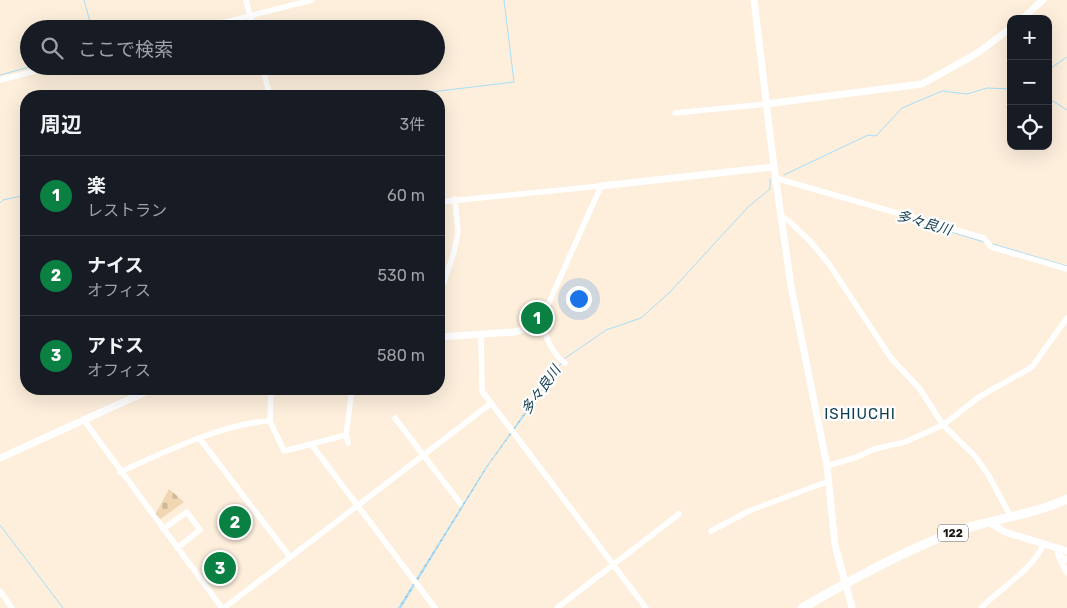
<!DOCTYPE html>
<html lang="ja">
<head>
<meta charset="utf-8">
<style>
	body { margin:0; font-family:Rubik,"Noto Sans JP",sans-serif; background:#20242c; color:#f1f3f6 }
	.controls { position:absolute; right:15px; top:15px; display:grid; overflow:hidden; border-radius:10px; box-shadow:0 5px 20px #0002 }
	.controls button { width:45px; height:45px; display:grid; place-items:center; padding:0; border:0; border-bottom:1px solid #363941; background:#171b24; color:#f1f3f6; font:25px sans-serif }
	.you { position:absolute; left:578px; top:298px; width:18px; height:18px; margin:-12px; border:4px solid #fff; border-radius:50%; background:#1a73e8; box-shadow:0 0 0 8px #1a73e833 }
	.badge { display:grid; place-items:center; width:32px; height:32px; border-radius:50%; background:#0b8043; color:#fff; font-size:16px; font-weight:700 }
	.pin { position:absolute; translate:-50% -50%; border:2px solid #fff; box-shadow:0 1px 5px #0006 }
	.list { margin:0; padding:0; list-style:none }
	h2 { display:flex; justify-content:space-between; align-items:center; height:65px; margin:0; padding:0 20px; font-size:21px }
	h2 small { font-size:16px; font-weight:400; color:#9ea1a6 }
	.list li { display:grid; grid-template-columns:32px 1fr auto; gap:15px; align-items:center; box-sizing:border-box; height:80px; padding:0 20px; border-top:1px solid #363941 }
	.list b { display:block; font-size:19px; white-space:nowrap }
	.list p { margin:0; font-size:16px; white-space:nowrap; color:#9ea1a6 }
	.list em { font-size:16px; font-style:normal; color:#9ea1a6 }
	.icon { flex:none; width:28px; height:28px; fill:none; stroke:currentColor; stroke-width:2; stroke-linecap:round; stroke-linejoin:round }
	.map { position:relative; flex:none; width:1067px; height:608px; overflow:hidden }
	.search { position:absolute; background:#171b24; box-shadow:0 5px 20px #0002; left:20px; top:20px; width:425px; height:55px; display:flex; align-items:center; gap:12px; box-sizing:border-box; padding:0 18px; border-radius:28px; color:#9ea1a6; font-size:19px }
	.panel { position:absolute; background:#171b24; box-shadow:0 5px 20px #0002; left:20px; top:90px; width:425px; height:305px; border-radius:20px }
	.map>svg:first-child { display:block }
	.cemetery { fill:url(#cemetery-stones) }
	.water { fill:url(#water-rules) }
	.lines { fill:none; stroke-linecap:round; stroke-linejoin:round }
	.stream { stroke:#a6defb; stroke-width:1 }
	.minor { stroke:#fff; stroke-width:5.5 }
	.tertiary { stroke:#fff; stroke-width:7 }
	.trunk { stroke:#fff; stroke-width:9 }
	.labels { text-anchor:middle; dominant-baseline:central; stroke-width:4.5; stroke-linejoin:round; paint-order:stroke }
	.shield { fill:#fefefe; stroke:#605d59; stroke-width:1 }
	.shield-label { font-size:11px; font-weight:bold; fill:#1d1812 }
	.water-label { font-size:14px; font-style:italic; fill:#154257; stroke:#fefefe }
	.quarter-label { font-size:15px; letter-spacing:1px; fill:#0e3d51; stroke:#fefefe }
</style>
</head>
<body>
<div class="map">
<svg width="1067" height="608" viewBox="0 0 1067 608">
	<defs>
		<pattern id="cemetery-stones" width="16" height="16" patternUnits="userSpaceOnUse" patternTransform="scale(1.25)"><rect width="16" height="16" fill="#f0d6b2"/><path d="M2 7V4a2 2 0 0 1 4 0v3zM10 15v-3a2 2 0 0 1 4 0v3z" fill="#cdb798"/></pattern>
		<pattern id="water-rules" width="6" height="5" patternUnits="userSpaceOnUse" patternTransform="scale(1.25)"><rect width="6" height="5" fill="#a6defb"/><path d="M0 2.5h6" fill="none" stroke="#8ebed6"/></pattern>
	</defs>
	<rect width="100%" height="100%" fill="#fdefdc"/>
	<path class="cemetery" d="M 169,489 L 184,502 L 158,521 L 155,515 Z"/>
	<path class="water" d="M 532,402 L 530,408 L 488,466 L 401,608 L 398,608 L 484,470 Z"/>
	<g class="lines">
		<path class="stream" d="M 84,0 L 92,29
			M 1048,70 L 1067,57
			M 0,75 L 33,66
			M 413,96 L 431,92 L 514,82 L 504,0
			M 1048,98 L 1067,110
			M 784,175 L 868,135 L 876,136 L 902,108 L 942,91 L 967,94 L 987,88 L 1011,89
			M 0,203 L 3,200 L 26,195
			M 921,223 L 984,242
			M 993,244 L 1067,266
			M 564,359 L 606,330 L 641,318 L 670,292 L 748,207 L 770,189 L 770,179
			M 532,404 L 562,362
			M 0,525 L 63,608"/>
		<path class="minor" d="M 246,0 L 253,29
			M 198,29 L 312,0
			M 262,66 L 270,96
			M 0,80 L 54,66
			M 675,113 L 766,104
			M 775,178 L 984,238 L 991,247 L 1067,269
			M 439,202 L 601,186 L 543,316 C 541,331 553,355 565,363
			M 781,216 L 789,221 L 810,241 L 829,264 L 891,358 L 920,389 L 943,425 L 975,456 L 989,476 L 1011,517
			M 439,297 L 454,252 L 458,232 L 455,199
			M 481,336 L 482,391 L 646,608
			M 395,418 L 460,503
			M 83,419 L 222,608
			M 270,421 L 271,389
			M 200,439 L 290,557
			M 348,443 L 346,435 L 352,389
			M 311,444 L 435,608
			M 827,466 L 857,457 L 874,449 L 905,442 L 943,425 L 979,397 L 1032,367 L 1067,318
			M 120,472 C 163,453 223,423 270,421 L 284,451 L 346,435
			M 163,529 L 187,512 L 200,530 L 177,548
			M 711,531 L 749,511 L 829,481
			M 1057,548 L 1059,557 L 1067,573
			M 1058,554 L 1067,560
			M 0,591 L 12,608
			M 224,608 L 490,404
			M 557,608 L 679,514
			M 981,608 C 997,591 1037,566 1043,544"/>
		<path class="tertiary" d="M 754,0 L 774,167 L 791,286 L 827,466 L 835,545 L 852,608
			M 1022,19 L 1043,0
			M 766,104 L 922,84 L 976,54 L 1011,28
			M 601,186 L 774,167
			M 439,337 L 515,332 L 542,324
			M 354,389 L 368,391 L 374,389
			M 0,458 L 152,389
			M 989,522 L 1005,532 L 1067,551"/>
		<path class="trunk" d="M 802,608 C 849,581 907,549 957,531 C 993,519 1032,515 1067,499"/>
	</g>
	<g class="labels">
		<rect class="shield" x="938" y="524.5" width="30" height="17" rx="4"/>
		<g class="shield-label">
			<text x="953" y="533">122</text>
		</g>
		<g class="water-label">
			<text transform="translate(924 223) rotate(16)">多々良川</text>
			<text transform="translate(541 390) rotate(-54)">多々良川</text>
		</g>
		<g class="quarter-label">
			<text x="860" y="414">ISHIUCHI</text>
		</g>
	</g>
</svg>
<div class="controls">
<button>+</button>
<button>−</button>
<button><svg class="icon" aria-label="locate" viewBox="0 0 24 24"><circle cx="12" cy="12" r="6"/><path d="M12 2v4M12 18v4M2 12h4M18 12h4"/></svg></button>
</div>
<div class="you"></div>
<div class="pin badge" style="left:537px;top:318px">1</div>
<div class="pin badge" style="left:235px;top:522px">2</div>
<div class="pin badge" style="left:220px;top:568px">3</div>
<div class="search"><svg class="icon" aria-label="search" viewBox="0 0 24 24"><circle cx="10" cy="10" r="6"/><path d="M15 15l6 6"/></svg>ここで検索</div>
<section class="panel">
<h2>周辺<small>3件</small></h2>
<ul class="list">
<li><span class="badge">1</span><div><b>楽</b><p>レストラン</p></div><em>60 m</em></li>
<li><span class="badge">2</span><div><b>ナイス</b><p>オフィス</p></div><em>530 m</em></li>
<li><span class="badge">3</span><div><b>アドス</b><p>オフィス</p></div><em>580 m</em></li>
</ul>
</section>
</div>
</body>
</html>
